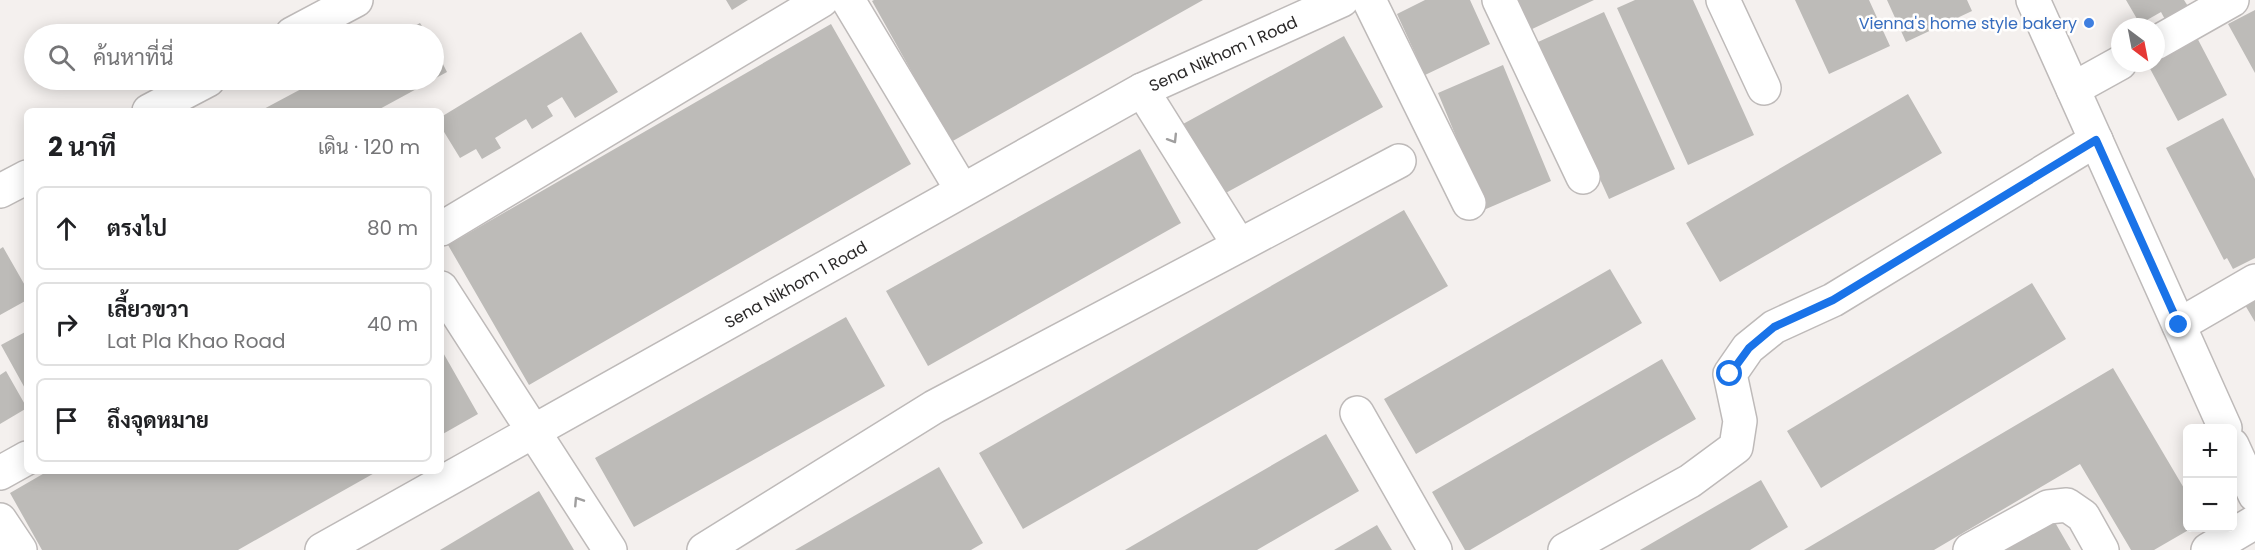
<!DOCTYPE html>
<html lang="th">
<head>
<meta charset="utf-8">
<style>
	body { margin:0; font-family:Poppins,Sarabun,sans-serif; background:#f2f2f2; color:#202124 }
	.controls { position:absolute; right:18px; bottom:18px; display:grid; overflow:hidden; border-radius:9px; box-shadow:0 3px 15px #0003 }
	.controls button { width:54px; height:54px; display:grid; place-items:center; padding:0; border:0; border-bottom:2px solid #e0e0e0; background:#fff; color:#202124; font:30px sans-serif }
	.compass { position:absolute; left:2111px; top:18px; width:54px; height:54px; border-radius:50%; background:#fff; box-shadow:0 3px 15px #0003; rotate:148deg }
	.stop { position:absolute; width:18px; height:18px; margin:-14px; border:4px solid #1a73e8; border-radius:50%; background:#fff }
	.stop.end { background:#1a73e8; border-color:#fff; box-shadow:0 2px 6px #0008 }
	.list { margin:0; padding:0; list-style:none }
	h2 { display:flex; justify-content:space-between; align-items:center; height:78px; margin:0; padding:0 24px; font-size:26px }
	h2 small { font-size:20px; font-weight:400; color:#757577 }
	.list li { display:grid; grid-template-columns:39px 1fr auto; gap:18px; align-items:center; box-sizing:border-box; height:84px; margin:0 12px 12px; padding:0 12px; border:2px solid #e0e0e0; border-radius:9px }
	.list b { display:block; font-size:22px; white-space:nowrap }
	.list p { margin:0; font-size:20px; white-space:nowrap; color:#757577 }
	.list em { font-size:20px; font-style:normal; color:#757577 }
	.icon { flex:none; width:33px; height:33px; fill:none; stroke:currentColor; stroke-width:2; stroke-linecap:round; stroke-linejoin:round }
	.map { position:relative; flex:none; width:2255px; height:550px; overflow:hidden }
	.search { position:absolute; background:#fff; box-shadow:0 3px 15px #0003; left:24px; top:24px; width:420px; height:66px; display:flex; align-items:center; gap:15px; box-sizing:border-box; padding:0 21px; border-radius:33px; color:#757577; font-size:22px }
	.panel { position:absolute; background:#fff; box-shadow:0 3px 15px #0003; left:24px; top:108px; width:420px; height:366px; border-radius:9px }
	.map>svg:first-child { display:block }
	.building { fill:#bdbbb8 }
	.lines { fill:none; stroke-linecap:round; stroke-linejoin:round }
	.minor-casing { stroke:#bebab9; stroke-width:36 }
	.major-casing { stroke:#bebab9; stroke-width:36 }
	.minor { stroke:#fff; stroke-width:33 }
	.major { stroke:#fff; stroke-width:33 }
	.oneway { stroke:#a09f9f }
	.route { stroke:#1a73e8; stroke-width:8 }
	.shop-dot { fill:#3f7fe0; stroke:#fffefd; stroke-width:2 }
	.labels { text-anchor:middle; dominant-baseline:central; stroke-width:5; stroke-linejoin:round; paint-order:stroke }
	.shop-label { font-size:16px; fill:#366cbe; stroke:#fffefd; text-anchor:end }
	.street-label { font-size:16px; fill:#2b2929; stroke:#fffefd }
</style>
</head>
<body>
<div class="map">
<svg width="2255" height="550" viewBox="0 0 2255 550">
	<rect width="100%" height="100%" fill="#f4f0ee"/>
	<path class="building" d="M 726,0 L 748,0 L 732,10 Z
		M 1203,0 L 951,142 L 872,1 L 874,0 Z
		M 1425,0 L 1470,0 L 1490,44 L 1425,75 L 1397,14 Z
		M 1516,0 L 1594,0 L 1530,30 Z
		M 1635,0 L 1693,0 L 1754,135 L 1688,165 L 1617,8 Z
		M 1795,0 L 1869,0 L 1890,46 L 1829,74 Z
		M 1887,0 L 1967,0 L 1972,11 L 1906,42 Z
		M 2126,0 L 2184,0 L 2191,11 L 2168,25 L 2161,12 L 2140,24 Z
		M 2255,10 L 2255,73 L 2228,24 Z
		M 1604,12 L 1675,169 L 1609,199 L 1538,42 Z
		M 420,23 L 427,34 L 400,34 Z
		M 831,24 L 911,164 L 529,385 L 448,245 Z
		M 2193,30 L 2227,95 L 2178,121 L 2147,63 L 2156,63 L 2156,50 Z
		M 581,32 L 618,92 L 575,118 L 562,97 L 547,106 L 553,116 L 532,129 L 526,119 L 495,138 L 501,148 L 482,159 L 476,149 L 460,158 L 441,127 L 441,117 Z
		M 1344,36 L 1383,107 L 1222,195 L 1183,124 Z
		M 434,47 L 447,72 L 434,79 Z
		M 1503,65 L 1551,181 L 1486,209 L 1438,93 Z
		M 318,80 L 433,80 L 376,111 L 260,111 Z
		M 1908,94 L 1942,153 L 1720,282 L 1686,223 Z
		M 2223,118 L 2255,179 L 2255,258 L 2233,269 L 2227,258 L 2224,260 L 2166,148 Z
		M 1140,149 L 1181,223 L 928,366 L 886,291 Z
		M 1404,210 L 1448,286 L 1023,529 L 979,453 Z
		M 3,247 L 27,289 L 27,300 L 0,315 L 0,249 Z
		M 1610,269 L 1642,323 L 1416,454 L 1384,399 Z
		M 2032,283 L 2066,339 L 1821,488 L 1787,431 Z
		M 2255,300 L 2255,322 L 2245,305 Z
		M 846,317 L 885,386 L 634,527 L 595,458 Z
		M 27,331 L 27,392 L 1,345 Z
		M 441,349 L 478,414 L 441,435 Z
		M 1662,359 L 1696,419 L 1470,550 L 1465,550 L 1432,492 Z
		M 2113,368 L 2188,495 L 2188,528 L 2192,528 L 2154,550 L 2131,550 L 2080,464 L 1934,550 L 1804,550 Z
		M 6,371 L 27,408 L 0,424 L 0,375 Z
		M 1326,434 L 1359,491 L 1257,550 L 1125,550 Z
		M 939,467 L 983,543 L 971,550 L 795,550 Z
		M 48,471 L 378,471 L 238,550 L 42,550 L 10,493 Z
		M 1761,480 L 1788,527 L 1750,550 L 1640,550 Z
		M 539,491 L 574,550 L 440,550 Z
		M 2053,519 L 2071,550 L 1999,550 Z
		M 1377,525 L 1392,550 L 1334,550 Z"/>
	<g class="lines">
		<g class="minor-casing">
			<g id="minor">
				<path d="M 848,0 L 962,190"/>
				<path d="M 1369,0 L 1469,203"/>
				<path d="M 1499,0 L 1583,177"/>
				<path d="M 1723,0 L 1764,88"/>
				<path d="M 292,34 L 356,0"/>
				<path d="M 2156,43 L 2232,0"/>
				<path d="M 2073,89 L 2120,63"/>
				<path d="M 1142,90 L 1239,245"/>
				<path d="M 149,111 L 208,80"/>
				<path d="M 0,191 L 27,177"/>
				<path d="M 441,229 L 822,0"/>
				<path d="M 441,288 L 610,550"/>
				<path d="M 2179,325 L 2255,281"/>
				<path d="M 1357,413 L 1435,550"/>
				<path d="M 0,473 L 27,458"/>
				<path d="M 0,520 L 20,550"/>
				<path id="s1" d="M 322,550 L 1142,90 L 1342,0"/>
				<path d="M 704,550 L 934,407 L 1399,161"/>
				<path d="M 1565,550 L 1690,481 L 1736,447 L 1740,421 L 1730,374 L 1748,348 L 1774,327 L 1833,300 L 2096,140"/>
				<path d="M 1970,550 L 2048,507 L 2067,505 L 2083,516 L 2102,550"/>
				<path d="M 2208,550 L 2255,522"/>
			</g>
		</g>
		<g class="major-casing">
			<path id="major" d="M 2033,0 L 2225,428
				M 2232,445 L 2255,495"/>
		</g>
		<use href="#minor" class="minor"/>
		<use href="#major" class="major"/>
	</g>
	<defs><path id="oneway-chevron" d="M-2-3.5L2.5 0L-2 3.5" fill="none" stroke-width="1.6" stroke-linecap="round" stroke-linejoin="round" transform="scale(1.5)"/></defs>
	<g class="oneway">
		<use href="#oneway-chevron" transform="translate(1173 139) rotate(58)"/>
		<use href="#oneway-chevron" transform="translate(578 501) rotate(-123)"/>
	</g>
	<g class="lines">
		<path class="route" d="M 1730,374 L 1749,348 L 1774,327 L 1833,300 L 2096,140 L 2179,325"/>
	</g>
	<circle class="shop-dot" cx="2089" cy="23" r="6"/>
	<g class="labels">
		<g class="shop-label">
			<text x="2077" y="23">Vienna's home style bakery</text>
		</g>
		<g class="street-label">
			<text stroke="none"><textPath href="#s1" startOffset="1029">Sena Nikhom 1 Road</textPath></text>
			<text stroke="none"><textPath href="#s1" startOffset="543">Sena Nikhom 1 Road</textPath></text>
		</g>
	</g>
</svg>
<div class="controls">
<button>+</button>
<button>−</button>
</div>
<svg class="compass" viewBox="-18 -18 36 36"><path d="M0-13l5 13h-10z" fill="#e53935"/><path d="M0 13l5-13h-10z" fill="#757577"/></svg>
<div class="stop" style="left:1730px;top:374px"></div>
<div class="stop end" style="left:2179px;top:325px"></div>
<div class="search"><svg class="icon" aria-label="search" viewBox="0 0 24 24"><circle cx="10" cy="10" r="6"/><path d="M15 15l6 6"/></svg>ค้นหาที่นี่</div>
<section class="panel">
<h2>2 นาที<small>เดิน · 120 m</small></h2>
<ul class="list">
<li><svg class="icon" aria-label="ahead" viewBox="0 0 24 24"><path d="M12 20V5M6 11l6-6 6 6"/></svg><div><b>ตรงไป</b></div><em>80 m</em></li>
<li><svg class="icon" aria-label="right" viewBox="0 0 24 24"><path d="M7 20v-9h11M14 6l5 5-5 5"/></svg><div><b>เลี้ยวขวา</b><p>Lat Pla Khao Road</p></div><em>40 m</em></li>
<li><svg class="icon" aria-label="arrive" viewBox="0 0 24 24"><path d="M6 21V4h12l-3 4 3 4H6"/></svg><div><b>ถึงจุดหมาย</b></div></li>
</ul>
</section>
</div>
</body>
</html>
